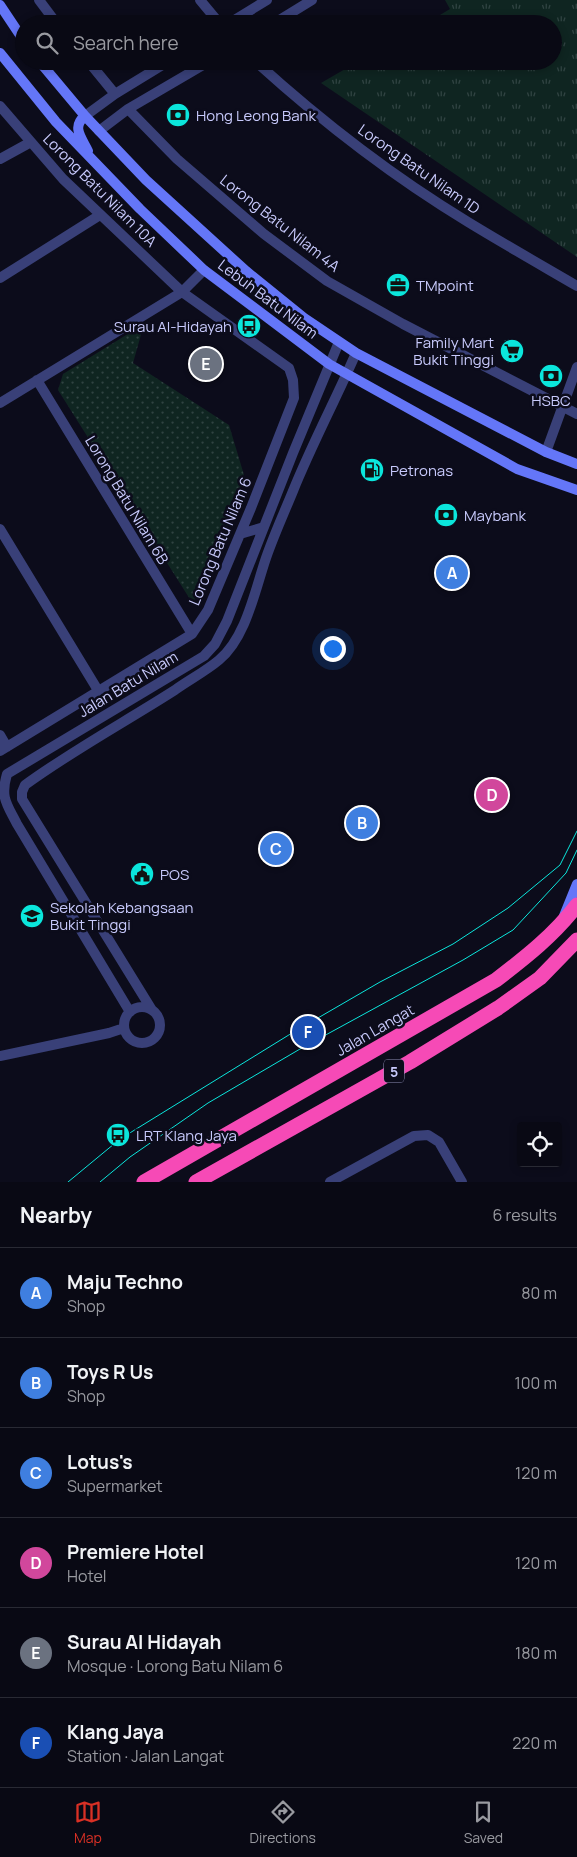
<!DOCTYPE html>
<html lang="en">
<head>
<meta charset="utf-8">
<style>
	body { margin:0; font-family:Manrope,sans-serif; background:#12121d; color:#f1f3f6 }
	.controls { position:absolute; right:15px; bottom:15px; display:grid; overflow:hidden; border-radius:5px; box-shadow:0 2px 8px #0003 }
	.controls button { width:45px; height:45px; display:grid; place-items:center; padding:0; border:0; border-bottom:1px solid #292a34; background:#090914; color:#f1f3f6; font:25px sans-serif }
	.you { position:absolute; left:332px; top:648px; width:18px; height:18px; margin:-12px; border:4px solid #fff; border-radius:50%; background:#1a73e8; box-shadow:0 0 0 8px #1a73e833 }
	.badge { display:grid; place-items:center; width:32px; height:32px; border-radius:50%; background:#d93025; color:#fff; font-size:16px; font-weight:700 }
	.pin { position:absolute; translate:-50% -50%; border:2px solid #fff; box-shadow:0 1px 5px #0006 }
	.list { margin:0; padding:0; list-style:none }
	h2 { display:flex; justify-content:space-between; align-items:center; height:65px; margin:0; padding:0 20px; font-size:21px }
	h2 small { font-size:16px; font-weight:400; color:#999aa0 }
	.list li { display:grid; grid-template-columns:32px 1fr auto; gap:15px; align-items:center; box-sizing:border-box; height:90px; padding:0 20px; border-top:1px solid #292a34 }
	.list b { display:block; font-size:19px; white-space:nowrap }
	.list p { margin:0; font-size:16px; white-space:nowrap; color:#999aa0 }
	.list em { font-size:16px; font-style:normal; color:#999aa0 }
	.icon { flex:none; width:28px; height:28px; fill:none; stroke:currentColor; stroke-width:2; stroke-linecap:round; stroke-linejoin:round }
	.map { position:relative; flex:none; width:577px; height:1182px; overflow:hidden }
	.search { position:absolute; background:#090914; box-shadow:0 2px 8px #0003; left:15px; right:15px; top:15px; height:55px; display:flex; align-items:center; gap:12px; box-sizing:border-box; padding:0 18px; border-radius:28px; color:#999aa0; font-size:19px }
	.sheet { height:605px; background:#090914 }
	nav { display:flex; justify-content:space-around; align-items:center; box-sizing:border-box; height:70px; border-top:1px solid #292a34; background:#090914; font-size:14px; color:#999aa0 }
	nav a { display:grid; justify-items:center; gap:2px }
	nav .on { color:#d93025 }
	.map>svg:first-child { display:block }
	.grass { fill:url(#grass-tufts) }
	.park { fill:url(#park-dots) }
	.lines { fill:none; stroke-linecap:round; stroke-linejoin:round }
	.street { stroke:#394078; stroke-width:10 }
	.secondary { stroke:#6476f8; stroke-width:10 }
	.highway { stroke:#f64ab6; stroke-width:15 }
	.tram { stroke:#0be6dc; stroke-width:1 }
	.labels { text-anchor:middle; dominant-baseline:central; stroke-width:5; stroke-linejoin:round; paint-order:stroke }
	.shield { fill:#0c0c1b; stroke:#9091b8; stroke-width:1 }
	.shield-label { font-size:14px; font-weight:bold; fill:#c8cafc }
	.poi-label { font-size:15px; fill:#c8cafc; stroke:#0c0c1b; text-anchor:start }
	.street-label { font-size:15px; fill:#c8cafc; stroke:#0c0c1b }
</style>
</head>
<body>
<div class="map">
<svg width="577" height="1182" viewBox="0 0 577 1182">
	<defs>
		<pattern id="grass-tufts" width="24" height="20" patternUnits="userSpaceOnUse" patternTransform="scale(1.25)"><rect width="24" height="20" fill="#0f2521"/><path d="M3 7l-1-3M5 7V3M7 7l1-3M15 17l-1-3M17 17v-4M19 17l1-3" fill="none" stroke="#304342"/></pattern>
		<pattern id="park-dots" width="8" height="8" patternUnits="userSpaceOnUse" patternTransform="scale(1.25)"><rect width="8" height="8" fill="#0f2521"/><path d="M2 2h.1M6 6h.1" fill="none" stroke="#304342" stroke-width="1.8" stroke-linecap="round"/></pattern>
	</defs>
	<rect width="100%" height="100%" fill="#0c0c1b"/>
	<path class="grass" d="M 445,0 L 577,0 L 577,257 L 321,83 L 359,61 L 553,61 L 553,24 L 425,24 L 450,9 Z"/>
	<path class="park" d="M 144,324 L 133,363 L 229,425 L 244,475 L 231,519 L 193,604 L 58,390 L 63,374 Z"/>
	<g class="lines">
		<path class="street" d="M 39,0 L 57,24
			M 200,0 L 220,24
			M 228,24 L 267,0
			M 273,24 L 312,0
			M 88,61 L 115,94
			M 255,61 C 321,121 392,176 468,222 C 504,244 541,265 577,286
			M 0,106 L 63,179 L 182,292 L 289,368 L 293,380 L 294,398 L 251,508 L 208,610 L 192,634 L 0,751
			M 128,109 L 177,159 L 264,234 L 327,281 L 403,324 L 577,414
			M 85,116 L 115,94 L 169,61
			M 99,131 L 128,109 L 210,61
			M 0,159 L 31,142
			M 0,278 L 100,215
			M 37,380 L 192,634
			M 0,403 L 182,292 L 204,270
			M 546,452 L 577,367
			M 0,529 L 99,692
			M 240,534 L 264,527
			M 0,735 L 7,747
			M124 1025a18 18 0 1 1 36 0a18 18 0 1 1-36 0Z
			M 152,1010 L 22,799 L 22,792 L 25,785 C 73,750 125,722 175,690 C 189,680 206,671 219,660 C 246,638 255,590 266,558 C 274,535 284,513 293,491 C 312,444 336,399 356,353
			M 130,1012 L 17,824 C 7,804 0,798 7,774 L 204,656 L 215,644 L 227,621 L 293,453 L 339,342
			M 0,1056 L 109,1033 L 124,1028
			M 330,1182 L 414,1136 L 428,1135 L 439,1142 L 462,1182"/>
		<path class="secondary" d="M 0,5 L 24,41
			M 0,53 L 56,122 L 140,209 L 204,270 L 329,364 L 517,469 L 577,490
			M 39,61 L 85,116 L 146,180 L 246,271 L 304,318 L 356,353 L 546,452 L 577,464
			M 85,116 C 71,127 82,138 88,151
			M 564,916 L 577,884"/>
		<path class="highway" d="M 144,1182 L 496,980 C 526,957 554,935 577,905
			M 196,1182 L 410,1062 L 498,1008 L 540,978 L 577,940"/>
		<path class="tram" d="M 68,1182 L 120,1139 L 292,1033 L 380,982 L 453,944 L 508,908 L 560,865 L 577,831
			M 100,1182 L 130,1157 L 208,1103 L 300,1049 L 463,960 L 513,930 L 566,873 L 577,850"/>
	</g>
	<defs>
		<g id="bank-disc" transform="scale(1.25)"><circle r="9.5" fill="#0be6dc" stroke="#0c0c1b"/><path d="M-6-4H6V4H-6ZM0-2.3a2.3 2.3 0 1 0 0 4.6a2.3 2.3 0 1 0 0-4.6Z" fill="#111"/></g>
		<g id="office-disc" transform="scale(1.25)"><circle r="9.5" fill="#0be6dc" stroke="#0c0c1b"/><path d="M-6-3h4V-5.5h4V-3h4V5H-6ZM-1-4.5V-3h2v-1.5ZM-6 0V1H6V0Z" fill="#111"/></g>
		<g id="bus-disc" transform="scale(1.25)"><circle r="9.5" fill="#0be6dc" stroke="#0c0c1b"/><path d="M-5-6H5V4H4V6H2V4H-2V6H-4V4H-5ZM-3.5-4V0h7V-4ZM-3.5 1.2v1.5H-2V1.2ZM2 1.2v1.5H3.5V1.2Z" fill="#111"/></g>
		<g id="supermarket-disc" transform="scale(1.25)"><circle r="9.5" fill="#0be6dc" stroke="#0c0c1b"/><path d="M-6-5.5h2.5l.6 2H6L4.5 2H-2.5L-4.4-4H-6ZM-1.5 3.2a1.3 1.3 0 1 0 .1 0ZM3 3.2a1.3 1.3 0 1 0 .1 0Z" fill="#111"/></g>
		<g id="fuel-disc" transform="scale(1.25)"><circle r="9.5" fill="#0be6dc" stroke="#0c0c1b"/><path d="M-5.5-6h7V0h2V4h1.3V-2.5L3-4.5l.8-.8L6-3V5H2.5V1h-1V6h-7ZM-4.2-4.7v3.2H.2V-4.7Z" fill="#111"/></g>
		<g id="civic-disc" transform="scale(1.25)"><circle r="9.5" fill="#0be6dc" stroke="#0c0c1b"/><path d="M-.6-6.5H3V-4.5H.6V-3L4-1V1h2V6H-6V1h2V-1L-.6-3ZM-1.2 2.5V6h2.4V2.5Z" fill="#111"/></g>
		<g id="school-disc" transform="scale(1.25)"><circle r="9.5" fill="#0be6dc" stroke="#0c0c1b"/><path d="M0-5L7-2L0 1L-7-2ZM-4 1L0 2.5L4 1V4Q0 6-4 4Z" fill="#111"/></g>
	</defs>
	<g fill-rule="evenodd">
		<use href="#bank-disc" x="178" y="115"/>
		<use href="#office-disc" x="398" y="285"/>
		<use href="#bus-disc" x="249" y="326"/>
		<use href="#supermarket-disc" x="512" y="351"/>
		<use href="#bank-disc" x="551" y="376"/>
		<use href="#fuel-disc" x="372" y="470"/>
		<use href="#bank-disc" x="446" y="515"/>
		<use href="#civic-disc" x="142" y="874"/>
		<use href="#school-disc" x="32" y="916"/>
		<use href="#bus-disc" x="118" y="1135"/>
	</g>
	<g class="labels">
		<rect class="shield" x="384" y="1059.5" width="20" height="23" rx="4"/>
		<g class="shield-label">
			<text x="394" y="1071">5</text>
		</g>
		<g class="poi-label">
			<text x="196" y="115">Hong Leong Bank</text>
			<text x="416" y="285">TMpoint</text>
			<text x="232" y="326" text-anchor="end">Surau Al-Hidayah</text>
			<text x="494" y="342" text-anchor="end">Family Mart<tspan x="494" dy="17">Bukit Tinggi</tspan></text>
			<text x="551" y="400" text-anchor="middle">HSBC</text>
			<text x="390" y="470">Petronas</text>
			<text x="464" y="515">Maybank</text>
			<text x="160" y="874">POS</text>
			<text x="50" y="907">Sekolah Kebangsaan<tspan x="50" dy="17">Bukit Tinggi</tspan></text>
			<text x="136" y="1135">LRT Klang Jaya</text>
		</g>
		<g class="street-label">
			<text transform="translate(419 169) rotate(35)">Lorong Batu Nilam 1D</text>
			<text transform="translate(100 190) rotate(45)">Lorong Batu Nilam 10A</text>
			<text transform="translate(280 223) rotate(38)">Lorong Batu Nilam 4A</text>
			<text transform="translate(268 299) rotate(37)">Lebuh Batu Nilam</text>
			<text transform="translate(127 500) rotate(59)">Lorong Batu Nilam 6B</text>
			<text transform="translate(220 541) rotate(-67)">Lorong Batu Nilam 6</text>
			<text transform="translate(128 684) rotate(-31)">Jalan Batu Nilam</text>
			<text transform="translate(375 1030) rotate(-30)">Jalan Langat</text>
		</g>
	</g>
</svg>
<div class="controls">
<button><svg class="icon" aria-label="locate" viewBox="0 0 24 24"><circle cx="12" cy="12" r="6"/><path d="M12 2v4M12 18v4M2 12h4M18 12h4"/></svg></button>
</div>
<div class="you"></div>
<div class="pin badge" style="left:452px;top:573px;background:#3f7fe0">A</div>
<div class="pin badge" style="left:362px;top:823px;background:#3f7fe0">B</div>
<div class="pin badge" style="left:276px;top:849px;background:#3f7fe0">C</div>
<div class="pin badge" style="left:492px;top:795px;background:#d1479c">D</div>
<div class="pin badge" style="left:206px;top:364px;background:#6b7280">E</div>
<div class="pin badge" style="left:308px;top:1032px;background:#1a4fb4">F</div>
<div class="search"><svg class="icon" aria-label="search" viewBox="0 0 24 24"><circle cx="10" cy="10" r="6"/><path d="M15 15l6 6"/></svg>Search here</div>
</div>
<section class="sheet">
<h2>Nearby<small>6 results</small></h2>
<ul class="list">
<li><span class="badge" style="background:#3f7fe0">A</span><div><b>Maju Techno</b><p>Shop</p></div><em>80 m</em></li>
<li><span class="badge" style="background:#3f7fe0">B</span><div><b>Toys R Us</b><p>Shop</p></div><em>100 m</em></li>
<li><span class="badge" style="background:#3f7fe0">C</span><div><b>Lotus's</b><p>Supermarket</p></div><em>120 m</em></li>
<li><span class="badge" style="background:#d1479c">D</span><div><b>Premiere Hotel</b><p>Hotel</p></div><em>120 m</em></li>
<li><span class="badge" style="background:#6b7280">E</span><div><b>Surau Al Hidayah</b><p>Mosque · Lorong Batu Nilam 6</p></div><em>180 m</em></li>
<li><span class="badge" style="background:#1a4fb4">F</span><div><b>Klang Jaya</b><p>Station · Jalan Langat</p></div><em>220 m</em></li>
</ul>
</section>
<nav>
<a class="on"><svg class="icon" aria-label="map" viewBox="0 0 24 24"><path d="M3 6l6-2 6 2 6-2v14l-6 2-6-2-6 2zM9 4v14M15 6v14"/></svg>Map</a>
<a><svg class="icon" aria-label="directions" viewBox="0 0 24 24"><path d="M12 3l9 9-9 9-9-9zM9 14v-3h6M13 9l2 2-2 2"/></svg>Directions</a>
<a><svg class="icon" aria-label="saved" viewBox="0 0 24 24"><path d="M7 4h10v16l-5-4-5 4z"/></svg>Saved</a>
</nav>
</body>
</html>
